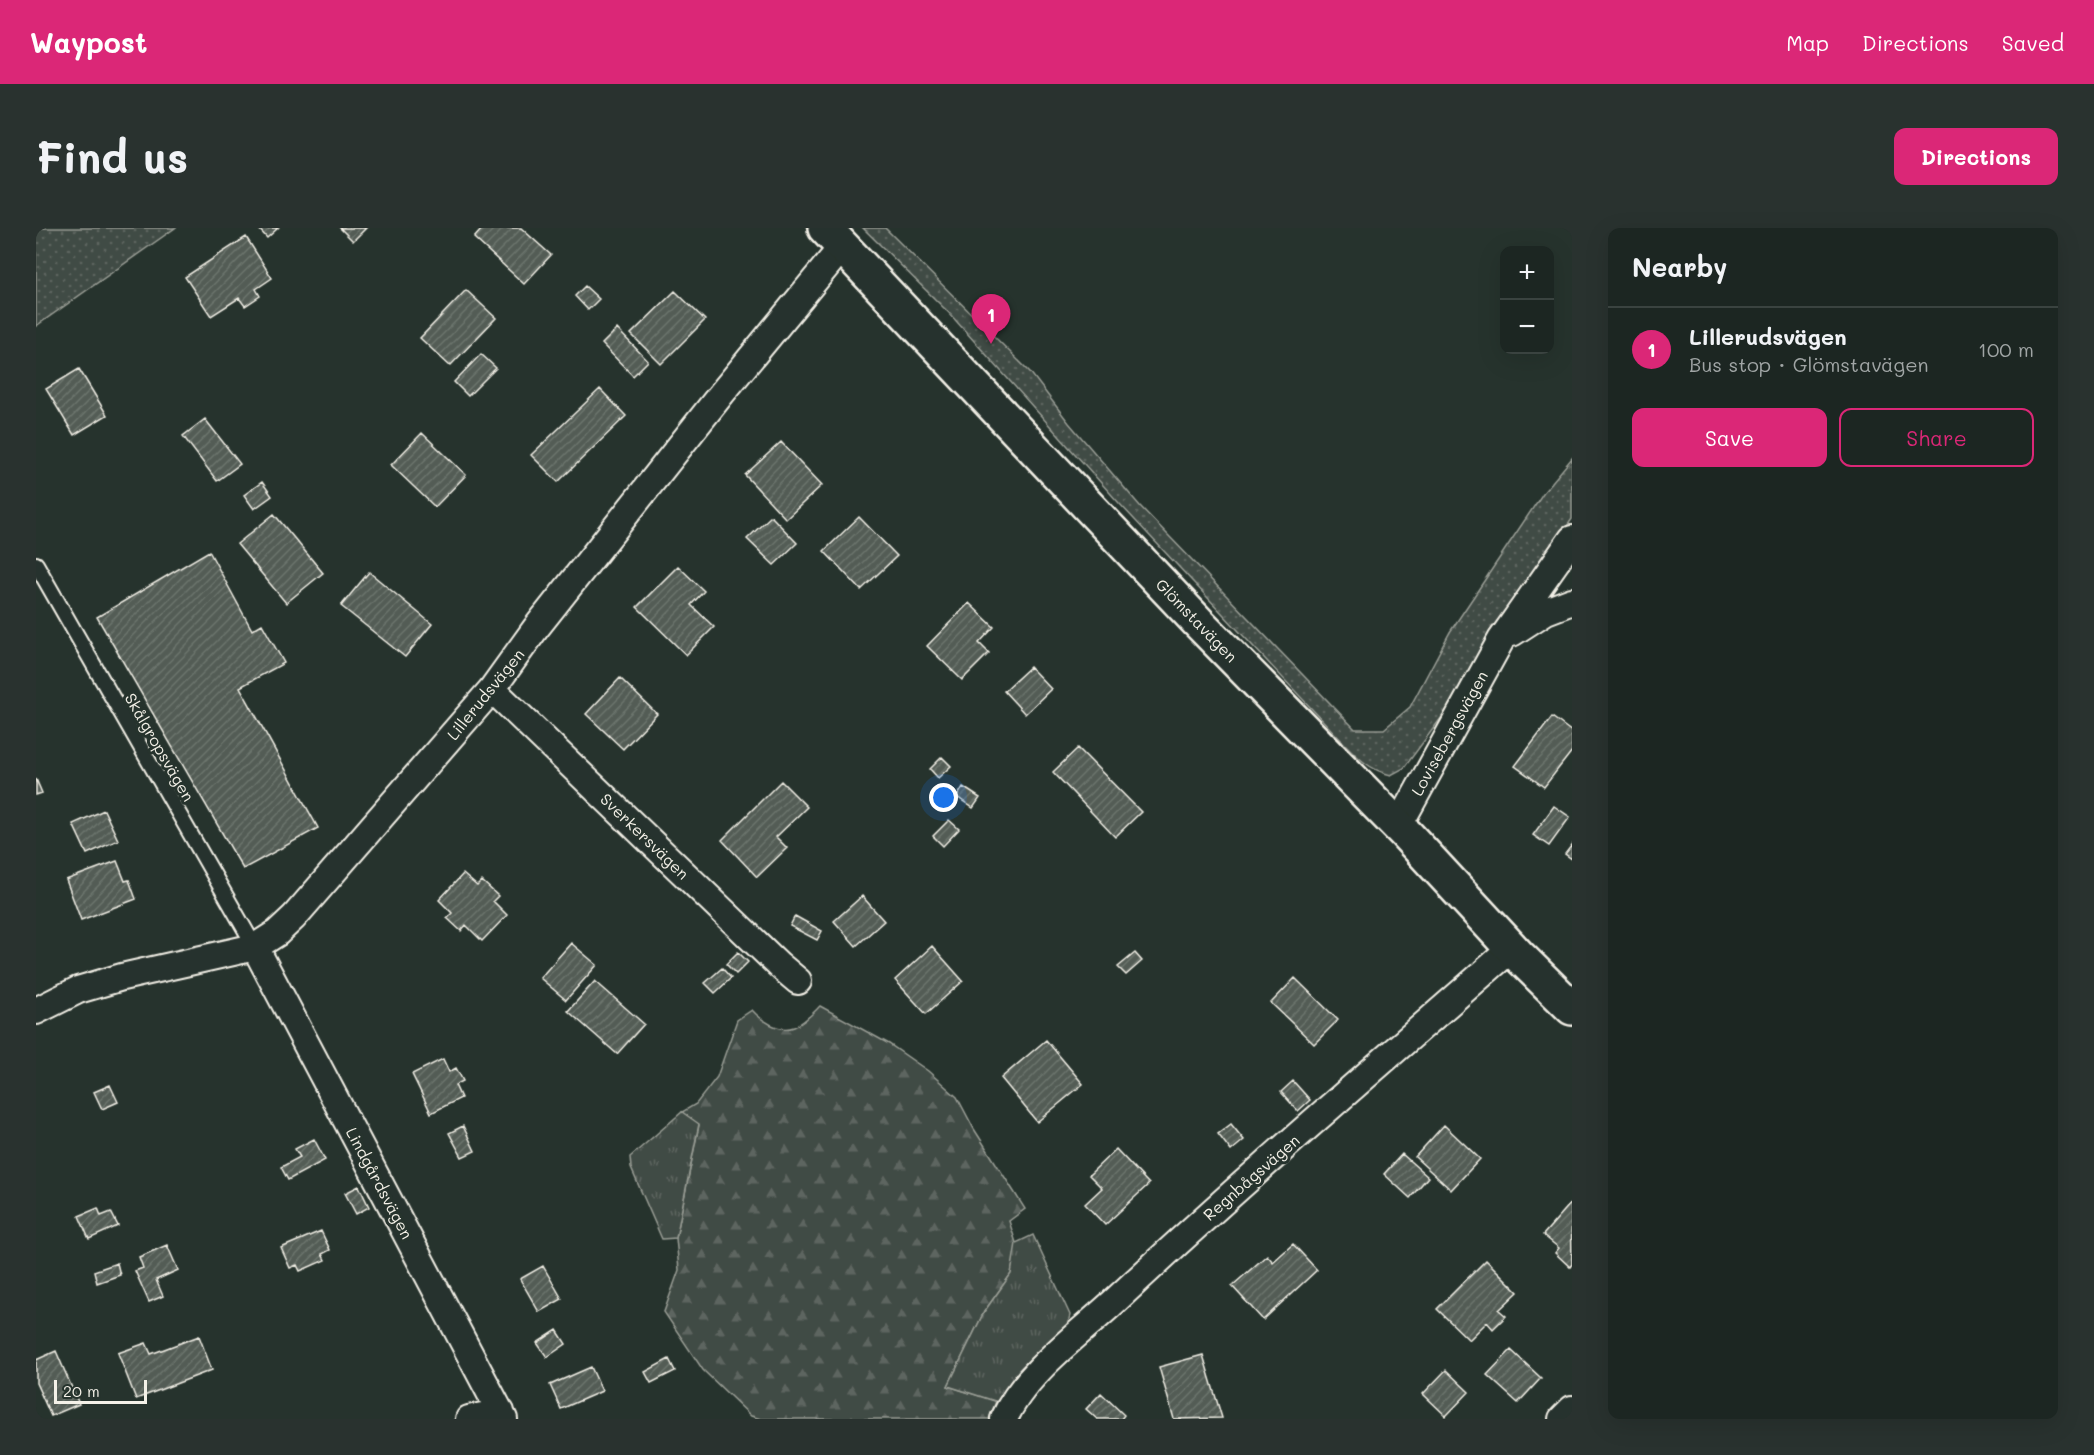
<!DOCTYPE html>
<html lang="en">
<head>
<meta charset="utf-8">
<style>
	body { margin:0; font-family:Mali,sans-serif; background:#29322f; color:#f1f3f6 }
	.controls { position:absolute; right:18px; top:18px; display:grid; overflow:hidden; border-radius:12px; box-shadow:0 6px 24px #0002 }
	.controls button { width:54px; height:54px; display:grid; place-items:center; padding:0; border:0; border-bottom:2px solid #3a4340; background:#1c2622; color:#f1f3f6; font:30px sans-serif }
	.scale { position:absolute; left:18px; bottom:15px; width:93px; box-sizing:border-box; padding-left:6px; border:3px solid #f4f1e8; border-top:0; font-size:16px; line-height:21px; white-space:nowrap; color:#f4f1e8; -webkit-text-stroke:4px #26332d; paint-order:stroke }
	.you { position:absolute; left:908px; top:570px; width:21px; height:21px; margin:-15px; border:4px solid #fff; border-radius:50%; background:#1a73e8; box-shadow:0 0 0 9px #1a73e833 }
	.badge { display:grid; place-items:center; width:39px; height:39px; border-radius:50%; background:#db2777; color:#fff; font-size:20px; font-weight:700 }
	.pin { position:absolute; translate:-50% -50px; filter:drop-shadow(0 2px 3px #0008) }
	.pin::after { content:''; position:absolute; top:32px; width:21px; height:18px; background:inherit; clip-path:polygon(0 0,100% 0,50% 100%) }
	.list { margin:0; padding:0; list-style:none }
	h2 { display:flex; justify-content:space-between; align-items:center; height:78px; margin:0; padding:0 24px; font-size:26px }
	h2 small { font-size:20px; font-weight:400; color:#a0a5a5 }
	.list li { display:grid; grid-template-columns:39px 1fr auto; gap:18px; align-items:center; box-sizing:border-box; height:84px; padding:0 24px; border-top:2px solid #3a4340 }
	.list b { display:block; font-size:22px; white-space:nowrap }
	.list p { margin:0; font-size:20px; white-space:nowrap; color:#a0a5a5 }
	.list em { font-size:20px; font-style:normal; color:#a0a5a5 }
	.actions { display:flex; gap:12px; padding:18px 24px }
	.actions a { flex:1; padding:14px 0; border:2px solid #db2777; border-radius:12px; text-align:center; font-size:21px; color:#db2777 }
	.actions .main { background:#db2777; color:#fff }
	.map { position:relative; flex:none; width:1536px; height:1191px; overflow:hidden; border-radius:12px }
	header { display:flex; align-items:center; gap:36px; box-sizing:border-box; height:84px; padding:0 30px; background:#db2777; color:#fff }
	header strong { font-size:28px }
	nav { display:flex; gap:33px; margin-inline-start:auto; font-size:21px }
	.intro { display:flex; align-items:center; justify-content:space-between; box-sizing:border-box; height:144px; padding:0 36px }
	h1 { margin:0; font-size:42px }
	.button { padding:15px 27px; border-radius:12px; background:#db2777; color:#fff; font-size:21px; font-weight:700 }
	main { display:flex; gap:36px; padding:0 36px }
	aside { flex:1; background:#1c2622; border-radius:12px; box-shadow:0 6px 24px #0002 }
	.map>svg:first-child { display:block }
	.grass { fill:url(#grass-dots); stroke:#9a9e96; stroke-width:1.5 }
	.forest { fill:url(#forest-firs); stroke:#9a9e96; stroke-width:1.5 }
	.park { fill:url(#park-tufts); stroke:#9a9e96; stroke-width:1.5 }
	.building { fill:url(#building-hatch); stroke:#f4f1e8; stroke-width:1.5 }
	.lines { fill:none; stroke-linecap:round; stroke-linejoin:round }
	.service-casing { stroke:#f4f1e8; stroke-width:18 }
	.minor-casing { stroke:#f4f1e8; stroke-width:30 }
	.secondary-casing { stroke:#f4f1e8; stroke-width:38 }
	.service { stroke:#26332d; stroke-width:14 }
	.minor { stroke:#26332d; stroke-width:26 }
	.secondary { stroke:#26332d; stroke-width:33 }
	.labels { text-anchor:middle; dominant-baseline:central; stroke-width:6; stroke-linejoin:round; paint-order:stroke }
	.street-label { font-size:16px; fill:#f4f1e8; stroke:#26332d }
</style>
</head>
<body>
<header>
<strong>Waypost</strong>
<nav><a>Map</a><a>Directions</a><a>Saved</a></nav>
</header>
<div class="intro"><h1>Find us</h1><a class="button">Directions</a></div>
<main>
<div class="map">
<svg width="1536" height="1191" viewBox="0 0 1536 1191">
	<defs>
		<pattern id="grass-dots" width="8" height="8" patternUnits="userSpaceOnUse" patternTransform="scale(1.5)"><rect width="8" height="8" fill="#414b45"/><path d="M2 2h.1M6 6h.1" fill="none" stroke="#5d6560" stroke-width="1.8" stroke-linecap="round"/></pattern>
		<pattern id="forest-firs" width="22" height="20" patternUnits="userSpaceOnUse" patternTransform="scale(1.5)"><rect width="22" height="20" fill="#414b45"/><path d="M5 1l3.5 6h-7zM16 11l3.5 6h-7z" fill="#5d6560"/></pattern>
		<pattern id="park-tufts" width="24" height="20" patternUnits="userSpaceOnUse" patternTransform="scale(1.5)"><rect width="24" height="20" fill="#414b45"/><path d="M3 7l-1-3M5 7V3M7 7l1-3M15 17l-1-3M17 17v-4M19 17l1-3" fill="none" stroke="#5d6560"/></pattern>
		<pattern id="building-hatch" width="6" height="6" patternUnits="userSpaceOnUse" patternTransform="scale(1.5)"><rect width="6" height="6" fill="#525c55"/><path d="M-1 1l2-2M0 6l6-6M5 7l2-2" fill="none" stroke="#6c746d"/></pattern>
	</defs>
	<rect width="100%" height="100%" fill="#26332d"/>
	<filter id="ink" filterUnits="userSpaceOnUse"><feTurbulence type="fractalNoise" baseFrequency=".0167" numOctaves="2"/><feDisplacementMap in="SourceGraphic" scale="12" xChannelSelector="R" yChannelSelector="G"/><feConvolveMatrix kernelMatrix="1 2 1 2 8 2 1 2 1" color-interpolation-filters="sRGB"/></filter>
	<g filter="url(#ink)">
		<path class="grass" d="M 0,0 L 139,0 L 0,98 Z
			M 827,0 L 849,0 L 994,144 L 1033,195 L 1104,278 L 1319,501 L 1348,501 L 1374,479 L 1414,404 L 1507,265 L 1536,230 L 1536,291 L 1491,357 L 1417,474 L 1368,540 L 1355,547 C 1333,542 1320,528 1305,512 L 1083,275 L 913,85 Z"/>
		<path class="forest" d="M 784,778 L 853,816 L 892,843 L 921,869 L 938,901 L 989,981 L 973,993 L 981,1018 L 975,1046 L 948,1084 L 912,1158 L 960,1173 L 953,1191 L 725,1191 L 715,1188 L 667,1142 L 628,1084 L 643,1042 L 640,1010 L 663,897 L 646,884 L 660,876 L 681,849 L 701,792 L 716,782 C 725,792 743,805 758,799 C 768,795 777,785 784,778 Z"/>
		<path class="park" d="M 646,884 L 663,896 L 640,1010 L 626,1011 L 595,940 L 594,929 Z
			M 997,1007 L 1034,1087 C 1030,1112 998,1123 983,1142 C 975,1152 969,1163 962,1174 L 912,1158 L 948,1084 L 975,1046 L 980,1015 Z"/>
		<path class="building" d="M 222,0 L 242,0 L 231,10 Z
			M 304,0 L 330,0 L 317,13 Z
			M 447,0 L 485,0 L 515,27 L 488,56 L 438,10 Z
			M 210,9 L 236,50 L 220,61 L 224,68 L 209,78 L 203,70 L 175,88 L 149,49 Z
			M 549,58 L 563,71 L 552,82 L 539,68 Z
			M 430,62 L 460,90 L 414,138 L 384,110 Z
			M 639,63 L 669,92 L 625,136 L 595,106 Z
			M 581,101 L 612,133 L 597,148 L 566,116 Z
			M 445,126 L 460,140 L 432,168 L 418,154 Z
			M 43,141 L 71,187 L 38,207 L 10,161 Z
			M 564,161 L 590,188 L 522,254 L 495,227 Z
			M 169,191 L 204,236 L 181,253 L 147,208 Z
			M 386,205 L 430,247 L 399,279 L 355,237 Z
			M 745,214 L 786,257 L 750,291 L 709,247 Z
			M 226,254 L 236,268 L 218,281 L 208,267 Z
			M 238,286 L 287,345 L 250,375 L 201,316 Z
			M 735,288 L 761,315 L 738,337 L 711,311 Z
			M 823,289 L 861,328 L 825,362 L 788,323 Z
			M 173,323 L 216,402 L 226,396 L 248,435 L 204,459 L 282,600 L 207,641 L 61,389 Z
			M 642,338 L 668,363 L 655,377 L 678,399 L 650,427 L 601,379 Z
			M 333,344 L 396,396 L 369,429 L 305,378 Z
			M 933,375 L 958,399 L 943,415 L 953,425 L 926,452 L 891,418 Z
			M 994,439 L 1015,461 L 989,486 L 968,463 Z
			M 584,450 L 621,486 L 587,521 L 550,486 Z
			M 1516,489 L 1536,504 L 1536,523 L 1508,559 L 1479,538 Z
			M 1042,520 L 1105,584 L 1079,609 L 1017,544 Z
			M 906,529 L 915,538 L 902,550 L 894,541 Z
			M 0,551 L 6,565 L 0,567 Z
			M 745,553 L 771,579 L 740,609 L 751,620 L 721,649 L 686,612 Z
			M 927,559 L 944,570 L 937,580 L 921,569 Z
			M 1518,578 L 1534,589 L 1513,618 L 1497,607 Z
			M 68,582 L 82,612 L 51,626 L 37,596 Z
			M 913,592 L 923,601 L 907,618 L 897,608 Z
			M 1536,617 L 1536,631 L 1529,626 Z
			M 81,633 L 89,653 L 93,652 L 100,671 L 45,692 L 30,652 Z
			M 427,646 L 441,658 L 446,653 L 462,668 L 457,673 L 471,687 L 446,713 L 430,697 L 425,703 L 411,690 L 416,685 L 403,672 Z
			M 826,668 L 848,693 L 820,718 L 798,693 Z
			M 759,688 L 786,703 L 781,712 L 754,698 Z
			M 535,715 L 561,737 L 530,772 L 504,750 Z
			M 896,718 L 927,753 L 890,786 L 859,752 Z
			M 702,724 L 712,734 L 700,746 L 690,736 Z
			M 1099,725 L 1106,733 L 1090,747 L 1082,739 Z
			M 686,740 L 695,750 L 679,765 L 669,755 Z
			M 1259,750 L 1302,792 L 1278,816 L 1235,775 Z
			M 559,753 L 608,796 L 581,826 L 532,783 Z
			M 1010,812 L 1047,856 L 1001,894 L 965,850 Z
			M 407,831 L 413,844 L 420,840 L 427,853 L 419,857 L 425,870 L 395,885 L 376,846 Z
			M 1257,853 L 1274,872 L 1262,883 L 1245,864 Z
			M 74,857 L 82,874 L 66,881 L 58,864 Z
			M 1195,896 L 1208,912 L 1195,923 L 1182,906 Z
			M 1408,897 L 1444,931 L 1415,962 L 1379,929 Z
			M 427,898 L 439,923 L 426,929 L 413,905 Z
			M 278,911 L 289,932 L 252,952 L 245,939 L 264,929 L 259,921 Z
			M 1080,921 L 1113,956 L 1069,997 L 1049,976 L 1066,960 L 1053,947 Z
			M 1366,926 L 1392,949 L 1374,970 L 1348,946 Z
			M 323,958 L 333,979 L 320,986 L 309,965 Z
			M 1535,975 L 1536,1036 L 1534,1039 L 1519,1025 L 1523,1020 L 1507,1007 Z
			M 62,980 L 65,988 L 75,984 L 82,998 L 53,1011 L 43,988 Z
			M 285,1003 L 294,1022 L 286,1026 L 289,1032 L 264,1043 L 261,1037 L 254,1040 L 245,1020 Z
			M 1257,1016 L 1281,1042 L 1227,1092 L 1196,1058 L 1231,1027 L 1237,1034 Z
			M 131,1017 L 142,1042 L 120,1052 L 127,1068 L 113,1074 L 99,1043 L 107,1040 L 103,1029 Z
			M 1450,1032 L 1482,1064 L 1463,1082 L 1470,1088 L 1457,1101 L 1451,1094 L 1433,1112 L 1401,1081 Z
			M 81,1035 L 84,1047 L 61,1055 L 58,1043 Z
			M 507,1038 L 526,1071 L 503,1084 L 484,1051 Z
			M 521,1102 L 530,1116 L 511,1129 L 501,1115 Z
			M 163,1108 L 176,1142 L 100,1171 L 82,1125 L 110,1115 L 115,1126 Z
			M 1475,1122 L 1505,1150 L 1482,1175 L 1451,1147 Z
			M 20,1123 L 43,1176 L 15,1188 L 0,1155 L 0,1132 Z
			M 1167,1127 L 1186,1190 L 1138,1191 L 1123,1139 Z
			M 633,1131 L 639,1143 L 615,1155 L 609,1144 Z
			M 555,1139 L 566,1163 L 525,1181 L 514,1157 Z
			M 1410,1142 L 1433,1164 L 1410,1188 L 1387,1166 Z
			M 1065,1165 L 1088,1187 L 1085,1191 L 1061,1191 L 1050,1181 Z"/>
		<g class="lines">
			<g class="service-casing">
				<path id="service" d="M 0,336 L 219,719"/>
			</g>
			<g class="minor-casing">
				<path id="minor" d="M 1476,405 L 1510,383 L 1536,373
					M 456,461 L 743,737 L 762,753
					M 1362,599 L 1465,412 L 1536,311
					M 219,719 L 468,1191
					M 0,783 L 42,762 L 86,749 L 219,719 L 241,705 L 258,689 L 456,461 L 500,400 L 686,165 L 807,18
					M 433,1191 L 465,1184
					M 968,1191 C 989,1144 1045,1105 1082,1070 C 1210,950 1344,836 1476,720
					M 1526,1191 L 1536,1181"/>
			</g>
			<g class="secondary-casing">
				<path id="secondary" d="M 789,0 L 1162,394 L 1370,606 L 1482,727 L 1536,780"/>
			</g>
			<use href="#service" class="service"/>
			<use href="#minor" class="minor"/>
			<use href="#secondary" class="secondary"/>
		</g>
	</g>
	<g class="labels">
		<g class="street-label">
			<text transform="translate(1161 392) rotate(46)">Glömstavägen</text>
			<text transform="translate(449 466) rotate(-51)">Lillerudsvägen</text>
			<text transform="translate(1413 505) rotate(-61)">Lovisebergsvägen</text>
			<text transform="translate(124 519) rotate(60)">Skålgropsvägen</text>
			<text transform="translate(609 608) rotate(44)">Sverkersvägen</text>
			<text transform="translate(1215 949) rotate(-41)">Regnbågsvägen</text>
			<text transform="translate(344 955) rotate(62)">Lindgårdsvägen</text>
		</g>
	</g>
</svg>
<div class="controls">
<button>+</button>
<button>−</button>
</div>
<div class="scale">20 m</div>
<div class="you"></div>
<div class="pin badge" style="left:955px;top:116px">1</div>
</div>
<aside>
<h2>Nearby<small></small></h2>
<ul class="list">
<li><span class="badge">1</span><div><b>Lillerudsvägen</b><p>Bus stop · Glömstavägen</p></div><em>100 m</em></li>
</ul>
<div class="actions"><a class="main">Save</a><a>Share</a></div>
</aside>
</main>
</body>
</html>
